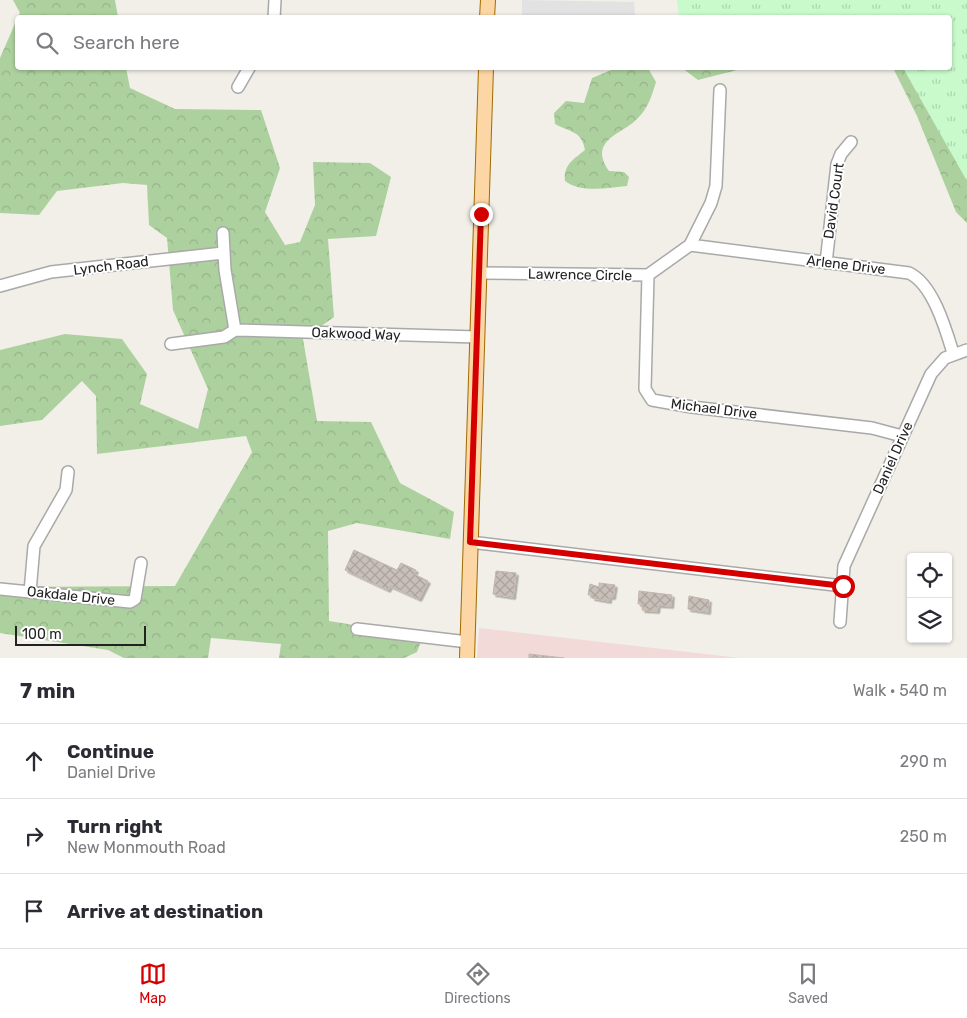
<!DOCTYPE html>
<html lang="en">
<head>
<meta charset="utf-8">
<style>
	body { margin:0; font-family:Rubik,sans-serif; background:#f7f7f7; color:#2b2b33 }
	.controls { position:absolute; right:15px; bottom:15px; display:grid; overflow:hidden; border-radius:5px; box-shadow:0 1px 4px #0004 }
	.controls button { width:45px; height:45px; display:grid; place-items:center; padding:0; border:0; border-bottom:1px solid #e1e1e2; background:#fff; color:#2b2b33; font:25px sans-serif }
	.scale { position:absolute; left:15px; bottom:12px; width:131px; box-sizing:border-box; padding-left:5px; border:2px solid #222; border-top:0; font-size:14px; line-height:18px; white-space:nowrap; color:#222; -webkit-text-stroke:4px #fff; paint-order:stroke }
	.stop { position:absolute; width:15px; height:15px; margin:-11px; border:4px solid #d40000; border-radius:50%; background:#fff }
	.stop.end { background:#d40000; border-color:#fff; box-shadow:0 1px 5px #0008 }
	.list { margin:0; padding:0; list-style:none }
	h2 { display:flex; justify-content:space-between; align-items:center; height:65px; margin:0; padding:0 20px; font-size:21px }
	h2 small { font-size:16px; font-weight:400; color:#7c7c81 }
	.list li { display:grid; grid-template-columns:32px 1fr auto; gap:15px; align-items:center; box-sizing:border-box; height:75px; padding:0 20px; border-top:1px solid #e1e1e2 }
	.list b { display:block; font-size:19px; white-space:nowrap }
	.list p { margin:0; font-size:16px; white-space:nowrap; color:#7c7c81 }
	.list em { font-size:16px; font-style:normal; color:#7c7c81 }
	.icon { flex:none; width:28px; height:28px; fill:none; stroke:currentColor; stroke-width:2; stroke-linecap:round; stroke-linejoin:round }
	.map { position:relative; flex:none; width:967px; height:658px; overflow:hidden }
	.search { position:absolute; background:#fff; box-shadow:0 1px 4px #0004; left:15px; right:15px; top:15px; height:55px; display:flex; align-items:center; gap:12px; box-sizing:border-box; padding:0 18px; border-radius:5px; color:#7c7c81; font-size:19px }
	.sheet { height:290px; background:#fff }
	nav { display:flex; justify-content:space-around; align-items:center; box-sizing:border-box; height:70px; border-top:1px solid #e1e1e2; background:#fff; font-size:14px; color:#7c7c81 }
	nav a { display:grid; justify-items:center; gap:2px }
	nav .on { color:#d40000 }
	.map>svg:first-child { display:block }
	.commercial { fill:#f2dad9 }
	.forest { fill:url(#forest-crowns) }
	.park { fill:url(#park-tufts) }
	.parking { fill:#e2e2e2 }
	.building { fill:url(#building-cross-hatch); stroke:#c4b6ab; filter:url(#shadow) }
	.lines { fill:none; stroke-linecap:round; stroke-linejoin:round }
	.minor-casing { stroke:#a9a9a9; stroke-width:14 }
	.major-casing { stroke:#a06b00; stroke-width:16 }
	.minor { stroke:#fff; stroke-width:11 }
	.major { stroke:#fcd6a4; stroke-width:14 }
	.route { stroke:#d40000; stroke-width:6 }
	.labels { text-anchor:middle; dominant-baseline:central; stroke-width:4; stroke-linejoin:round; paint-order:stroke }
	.street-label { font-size:14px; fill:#222; stroke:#fff }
</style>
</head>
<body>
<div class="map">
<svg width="967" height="658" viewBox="0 0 967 658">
	<defs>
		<pattern id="forest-crowns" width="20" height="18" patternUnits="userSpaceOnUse" patternTransform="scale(1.25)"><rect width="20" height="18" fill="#add19e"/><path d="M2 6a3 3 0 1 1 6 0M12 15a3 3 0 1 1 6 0" fill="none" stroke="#95b388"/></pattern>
		<pattern id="park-tufts" width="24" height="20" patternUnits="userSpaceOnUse" patternTransform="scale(1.25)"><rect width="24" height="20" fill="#c8facc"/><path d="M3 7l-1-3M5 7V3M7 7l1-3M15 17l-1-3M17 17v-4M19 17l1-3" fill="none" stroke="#acd6af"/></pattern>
		<pattern id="building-cross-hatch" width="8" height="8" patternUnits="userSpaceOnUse" patternTransform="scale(1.25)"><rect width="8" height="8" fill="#c7bfb8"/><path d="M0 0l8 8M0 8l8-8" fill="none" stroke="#aba49e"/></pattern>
		<filter id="shadow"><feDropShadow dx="2.5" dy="2.5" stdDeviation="0" flood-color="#0004"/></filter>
	</defs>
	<rect width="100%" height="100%" fill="#f2efe9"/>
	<path class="commercial" d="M 479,628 L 740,658 L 477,658 Z"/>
	<path class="forest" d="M 13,0 L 115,0 L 118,17 L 18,17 L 20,13 Z
		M 17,19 L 18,68 L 126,68 L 130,88 L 175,109 L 261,110 L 280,168 L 265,212 L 285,245 L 300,242 L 315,205 L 313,162 L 370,163 L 391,177 L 376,236 L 328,239 L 334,317 L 303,339 L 317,421 L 371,422 L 400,483 L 454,512 L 450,539 L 357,523 L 328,531 L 329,621 L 423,636 L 417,652 L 404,658 L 279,658 L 281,644 L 211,638 L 208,658 L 124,658 L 108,650 L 0,633 L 0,587 L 175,586 L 252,452 L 246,436 L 97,454 L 96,396 L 82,381 L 42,420 L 0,426 L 0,350 L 65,334 L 122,339 L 147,374 L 140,404 L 198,429 L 208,389 L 173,310 L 167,238 L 149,225 L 147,185 L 123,183 L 57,191 L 39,215 L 0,213 L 0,58 Z
		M 616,68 L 648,68 L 656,82 C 652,95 648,109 637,119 C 623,134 587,140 609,171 L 624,172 L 629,177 L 627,186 C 608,188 580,193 565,181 C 563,165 574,159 585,150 C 582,131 570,132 555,124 L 554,113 L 566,101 L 584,103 L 592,78 Z
		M 682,68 L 745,68 L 698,80 Z
		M 893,68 L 950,68 L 967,114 L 967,223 L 956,212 L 917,116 Z"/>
	<path class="park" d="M 677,0 L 967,0 L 967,181 L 903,68 L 950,68 L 950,18 L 679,17 Z"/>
	<path class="parking" d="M 522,0 L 634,2 L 635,17 L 522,17 Z"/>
	<path class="building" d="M 354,550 L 397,570 L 401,563 L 416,570 L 414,574 L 428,581 L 419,599 L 390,586 L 388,590 L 345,570 Z
		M 496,571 L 516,573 L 513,597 L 493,594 Z
		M 599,583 L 615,585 L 613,597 L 609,597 L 609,601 L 592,598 L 593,595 L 588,595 L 590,584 L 599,587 Z
		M 639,591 L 672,595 L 671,606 L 658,605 L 657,611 L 642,610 L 643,604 L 638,604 Z
		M 689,596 L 709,600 L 708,612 L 688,609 Z
		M 529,654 L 564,658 L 529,658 Z"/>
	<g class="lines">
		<g class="minor-casing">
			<path id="minor" d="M 274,18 L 275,0
				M 238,87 L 249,68
				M 223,233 L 225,270 L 235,330
				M 690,245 L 909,273 C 933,284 946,330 953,353
				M 826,263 L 837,164 L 841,154 L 851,142
				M 479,273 L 648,275 L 690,245 L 711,203 L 716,186 L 720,90
				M 648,275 L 645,389 L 652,400 L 692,407 L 872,428 L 902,436
				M 0,286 L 51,272 L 223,253
				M 235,330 L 477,337
				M 171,344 L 224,337 L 235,330
				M 470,542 L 843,586
				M 0,589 L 130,602 L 135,599 L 141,563
				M 30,592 L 34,546 L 66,490 L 68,472
				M 840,622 L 844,566 L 931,374 L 945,358 L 967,350
				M 357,629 L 468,642"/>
		</g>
		<g class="major-casing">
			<path id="major" d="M 487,18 L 488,0
				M 467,658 L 486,68"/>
		</g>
		<use href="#minor" class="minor"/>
		<use href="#major" class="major"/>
	</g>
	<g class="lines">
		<path class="route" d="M 481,214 L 470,542 L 843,586"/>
	</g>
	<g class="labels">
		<g class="street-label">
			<text transform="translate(834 201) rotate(-82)">David Court</text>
			<text transform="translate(846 265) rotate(7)">Arlene Drive</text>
			<text transform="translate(111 266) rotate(-7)">Lynch Road</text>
			<text transform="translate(580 275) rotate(1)">Lawrence Circle</text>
			<text transform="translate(356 334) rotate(2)">Oakwood Way</text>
			<text transform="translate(714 409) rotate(7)">Michael Drive</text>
			<text transform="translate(893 458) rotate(-66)">Daniel Drive</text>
			<text transform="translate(71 596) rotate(6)">Oakdale Drive</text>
		</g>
	</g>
</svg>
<div class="controls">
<button><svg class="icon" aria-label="locate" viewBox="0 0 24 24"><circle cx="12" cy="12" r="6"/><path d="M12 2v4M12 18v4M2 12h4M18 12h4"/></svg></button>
<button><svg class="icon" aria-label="layers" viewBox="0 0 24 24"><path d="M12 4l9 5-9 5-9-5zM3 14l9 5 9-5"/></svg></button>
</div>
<div class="scale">100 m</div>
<div class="stop" style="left:843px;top:586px"></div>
<div class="stop end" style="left:481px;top:214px"></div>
<div class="search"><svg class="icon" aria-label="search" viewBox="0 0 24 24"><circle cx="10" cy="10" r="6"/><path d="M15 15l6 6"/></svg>Search here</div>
</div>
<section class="sheet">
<h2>7 min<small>Walk · 540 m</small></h2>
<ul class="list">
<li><svg class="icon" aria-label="ahead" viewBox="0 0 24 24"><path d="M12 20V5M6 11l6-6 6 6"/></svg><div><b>Continue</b><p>Daniel Drive</p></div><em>290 m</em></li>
<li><svg class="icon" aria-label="right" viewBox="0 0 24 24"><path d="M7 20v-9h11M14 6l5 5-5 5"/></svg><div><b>Turn right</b><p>New Monmouth Road</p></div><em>250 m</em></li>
<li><svg class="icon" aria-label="arrive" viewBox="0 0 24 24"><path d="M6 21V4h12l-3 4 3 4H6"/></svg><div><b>Arrive at destination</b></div></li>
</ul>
</section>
<nav>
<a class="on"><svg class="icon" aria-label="map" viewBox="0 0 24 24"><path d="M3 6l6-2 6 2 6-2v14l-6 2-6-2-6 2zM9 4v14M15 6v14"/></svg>Map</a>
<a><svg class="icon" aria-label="directions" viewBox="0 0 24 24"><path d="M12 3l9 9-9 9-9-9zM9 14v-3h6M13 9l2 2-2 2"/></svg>Directions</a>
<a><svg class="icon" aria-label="saved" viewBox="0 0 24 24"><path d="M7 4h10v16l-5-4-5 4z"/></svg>Saved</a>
</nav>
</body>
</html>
